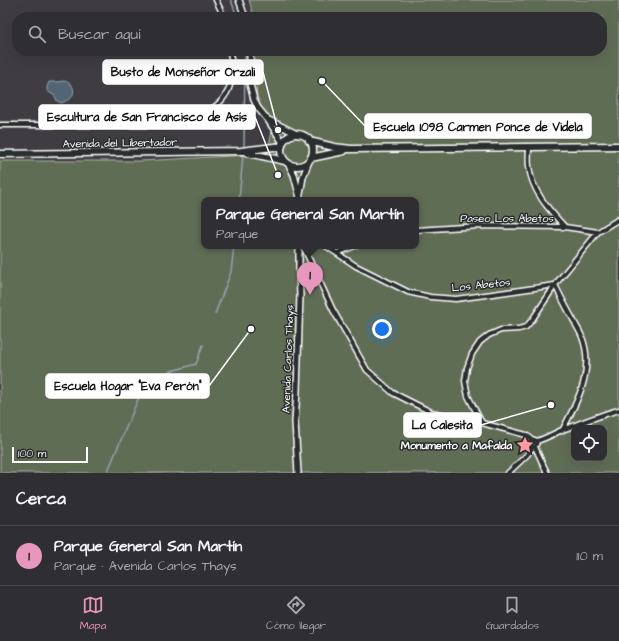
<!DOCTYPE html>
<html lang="es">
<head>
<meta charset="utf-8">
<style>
	body { margin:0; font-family:"Architects Daughter",sans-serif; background:#3b3a3e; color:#f1f3f6 }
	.controls { position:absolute; right:12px; bottom:12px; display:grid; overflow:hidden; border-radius:8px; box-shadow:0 4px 16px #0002 }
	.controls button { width:36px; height:36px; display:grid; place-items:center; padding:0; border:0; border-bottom:1px solid #4a4a4d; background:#2f2e32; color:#f1f3f6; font:20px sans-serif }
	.scale { position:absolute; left:12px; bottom:10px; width:76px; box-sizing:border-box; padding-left:4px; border:2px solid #fff; border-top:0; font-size:11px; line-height:14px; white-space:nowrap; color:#fff; -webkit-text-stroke:3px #2a2d2e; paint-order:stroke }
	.you { position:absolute; left:382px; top:329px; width:14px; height:14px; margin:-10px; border:3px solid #fff; border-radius:50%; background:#1a73e8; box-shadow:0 0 0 6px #1a73e833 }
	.badge { display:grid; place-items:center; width:26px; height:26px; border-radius:50%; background:#e797bd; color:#111; font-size:13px; font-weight:700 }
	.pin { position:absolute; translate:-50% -33px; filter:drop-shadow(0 1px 2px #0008) }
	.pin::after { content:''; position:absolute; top:21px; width:14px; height:12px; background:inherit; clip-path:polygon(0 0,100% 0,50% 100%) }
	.popup { position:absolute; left:201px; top:197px; width:218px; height:52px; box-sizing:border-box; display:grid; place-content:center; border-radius:8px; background:#2f2e32; filter:drop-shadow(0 1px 3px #0005); font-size:13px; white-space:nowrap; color:#a7a8ac }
	.popup b { font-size:15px; color:#f1f3f6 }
	.popup::after { content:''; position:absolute; left:50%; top:100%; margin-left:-8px; border:8px solid transparent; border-top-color:#2f2e32 }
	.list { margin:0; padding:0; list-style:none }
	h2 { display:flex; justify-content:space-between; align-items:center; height:52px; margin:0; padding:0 16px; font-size:17px }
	h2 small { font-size:13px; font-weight:400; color:#a7a8ac }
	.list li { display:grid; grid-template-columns:26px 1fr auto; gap:12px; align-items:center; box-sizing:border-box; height:60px; padding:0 16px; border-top:1px solid #4a4a4d }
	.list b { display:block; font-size:15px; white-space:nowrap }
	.list p { margin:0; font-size:13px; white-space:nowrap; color:#a7a8ac }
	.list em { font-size:13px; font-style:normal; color:#a7a8ac }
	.icon { flex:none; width:22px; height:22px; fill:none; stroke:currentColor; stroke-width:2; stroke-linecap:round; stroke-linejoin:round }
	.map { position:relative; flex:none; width:619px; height:473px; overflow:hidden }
	.search { position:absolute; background:#2f2e32; box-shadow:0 4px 16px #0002; left:12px; right:12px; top:12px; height:44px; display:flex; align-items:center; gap:10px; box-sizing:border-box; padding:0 14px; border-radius:16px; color:#a7a8ac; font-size:15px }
	.sheet { height:112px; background:#2f2e32 }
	nav { display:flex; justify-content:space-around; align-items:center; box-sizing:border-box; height:56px; border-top:1px solid #4a4a4d; background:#2f2e32; font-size:11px; color:#a7a8ac }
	nav a { display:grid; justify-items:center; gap:2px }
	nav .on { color:#e797bd }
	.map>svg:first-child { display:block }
	.green { fill:#606d55; stroke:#b0b6aa; fill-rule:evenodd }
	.water { fill:#526575; stroke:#97a3ac }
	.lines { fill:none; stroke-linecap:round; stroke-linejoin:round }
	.stream { stroke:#97a3ac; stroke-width:1.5 }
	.minor-casing { stroke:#fff; stroke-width:7 }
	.tertiary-casing { stroke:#fff; stroke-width:8 }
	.primary-casing { stroke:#fff; stroke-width:9 }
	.minor { stroke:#2a2d2e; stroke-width:4 }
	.tertiary { stroke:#2a2d2e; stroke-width:5 }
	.primary { stroke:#2a2d2e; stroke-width:6 }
	.labels { text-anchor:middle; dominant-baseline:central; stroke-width:3; stroke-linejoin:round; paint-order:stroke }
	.street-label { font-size:11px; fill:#fff; stroke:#2a2d2e }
	.poi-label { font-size:11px; font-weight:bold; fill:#fff; stroke:#2a2d2e; text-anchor:end }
	.leader { fill:none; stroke:#fff; stroke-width:1.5 }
	.callout-dot { fill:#fff; stroke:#2a2d2e; stroke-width:1.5 }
	.callout { fill:#fff; stroke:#fff; stroke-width:1.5 }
	.callout-label { font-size:12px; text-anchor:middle; font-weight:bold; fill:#111 }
</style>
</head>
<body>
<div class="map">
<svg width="619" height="473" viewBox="0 0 619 473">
	<rect width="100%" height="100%" fill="#3f3d42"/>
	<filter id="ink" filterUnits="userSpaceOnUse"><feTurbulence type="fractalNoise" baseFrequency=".025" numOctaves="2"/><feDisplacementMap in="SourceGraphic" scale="8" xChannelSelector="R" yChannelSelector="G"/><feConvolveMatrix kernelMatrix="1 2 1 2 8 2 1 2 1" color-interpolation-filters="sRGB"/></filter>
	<g filter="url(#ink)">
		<path class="green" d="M 249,0 L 619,0 L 619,473 L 0,473 L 0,161 L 141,161 L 249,155 L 268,150 L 272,131 L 261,110 L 257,99 L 255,62 L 255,51 L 602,51 L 602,17 L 254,17 ZM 204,200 L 416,200 L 416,246 L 204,246 ZM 574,428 L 604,428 L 604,458 L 574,458 Z"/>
		<path class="water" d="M 63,81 C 72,81 77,91 71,98 C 68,100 65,101 62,103 L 57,101 L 55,96 L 47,91 L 47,87 L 49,82 L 58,82 Z"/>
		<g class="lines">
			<path class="stream" d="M 231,0 L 237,17
				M 244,146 L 245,51
				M 239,200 L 243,155
				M 215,314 L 231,272 L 234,246
				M 107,473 L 147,378 L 196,364 L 203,345"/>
			<g class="minor-casing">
				<path id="minor" d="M 216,0 L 224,17
					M 0,125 L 174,125 C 201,117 231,106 232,73 C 232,66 231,58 230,51
					M 529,147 C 529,153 528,160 529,166 C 531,190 549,210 565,227
					M 416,230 L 480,226 L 565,227 L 598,232
					M 303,246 L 333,310 L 367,370 L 393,393 L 431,412 L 482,423 L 526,435 L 533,440
					M 326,246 L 356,266 L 408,292 L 430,297 L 456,299 L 507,292 L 555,285
					M 337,253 L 355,246
					M 555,285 C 561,297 567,309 574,321 C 576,326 580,331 582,337 C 595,370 577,402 562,431
					M 482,423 L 468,396 L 465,381 L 467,368 L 472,354 L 480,342 L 489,335 L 501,330 L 519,329 L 526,327 L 532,320 L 558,281 L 598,232 L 619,219
					M529.5 443a3.5 3.5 0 1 1 7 0a3.5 3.5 0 1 1-7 0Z
					M 536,441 C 545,439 553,434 562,430 C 581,423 600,415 619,410
					M 535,447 L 547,473
					M 508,473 L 527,455 L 533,447"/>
			</g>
			<g class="tertiary-casing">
				<path id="tertiary" d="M 239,0 L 245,17
					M 250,51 L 250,84 L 254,100 L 258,108 L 268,120 L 283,143
					M 269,120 L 299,135
					M 288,163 L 294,175 L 299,194
					M 299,200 L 303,177 L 309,161
					M 298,473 L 295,422 L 297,391 L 300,295 L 299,271 L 299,246"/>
			</g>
			<g class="primary-casing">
				<path id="primary" d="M281 150a16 16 0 1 1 32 0a16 16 0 1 1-32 0Z
					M 309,141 L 334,147 L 351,149 L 619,146
					M 248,153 L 285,161
					M 0,154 L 241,151 L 282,146
					M 311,158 L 344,151"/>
			</g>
			<use href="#minor" class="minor"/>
			<use href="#tertiary" class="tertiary"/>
			<use href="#primary" class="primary"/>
		</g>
	</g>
	<defs>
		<g id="sight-bare" transform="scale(1.38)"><path d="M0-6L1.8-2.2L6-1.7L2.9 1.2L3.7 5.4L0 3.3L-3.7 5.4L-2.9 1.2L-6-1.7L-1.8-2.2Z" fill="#ff9aa2" stroke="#2a2d2e" stroke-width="2.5" paint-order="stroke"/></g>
	</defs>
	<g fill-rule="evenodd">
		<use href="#sight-bare" x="525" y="445"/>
	</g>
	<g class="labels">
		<g class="street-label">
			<text transform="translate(120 143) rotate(-1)">Avenida del Libertador</text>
			<text x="507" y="218">Paseo Los Abetos</text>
			<text transform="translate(481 285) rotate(-6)">Los Abetos</text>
			<text transform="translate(288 359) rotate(-88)">Avenida Carlos Thays</text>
		</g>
		<g class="poi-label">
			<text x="512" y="445">Monumento a Mafalda</text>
		</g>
	</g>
	<path class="leader" d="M278 130L263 72M278 175L255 117M322 81L365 126M251 329L209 386M551 405L481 425"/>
	<g class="callout-dot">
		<circle cx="278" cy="130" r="4"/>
		<circle cx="278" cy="175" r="4"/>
		<circle cx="322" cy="81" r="4"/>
		<circle cx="251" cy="329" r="4"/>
		<circle cx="551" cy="405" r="4"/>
	</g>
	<g class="callout">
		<rect x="103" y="60" width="160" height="24" rx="4"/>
		<rect x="39" y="105" width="216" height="24" rx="4"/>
		<rect x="365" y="114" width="226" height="24" rx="4"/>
		<rect x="46" y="374" width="163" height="24" rx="4"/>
		<rect x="404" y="413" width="77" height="24" rx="4"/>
	</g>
	<g class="callout-label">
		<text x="183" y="76">Busto de Monseñor Orzali</text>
		<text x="147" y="121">Escultura de San Francisco de Asís</text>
		<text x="478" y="131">Escuela 1098 Carmen Ponce de Videla</text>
		<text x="128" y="390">Escuela Hogar "Eva Perón"</text>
		<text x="442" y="429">La Calesita</text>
	</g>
</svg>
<div class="controls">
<button><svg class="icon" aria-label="locate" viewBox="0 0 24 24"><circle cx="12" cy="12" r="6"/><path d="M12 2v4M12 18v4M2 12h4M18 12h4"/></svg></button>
</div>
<div class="scale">100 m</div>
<div class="you"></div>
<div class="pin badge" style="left:310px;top:295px">1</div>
<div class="popup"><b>Parque General San Martín</b>Parque</div>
<div class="search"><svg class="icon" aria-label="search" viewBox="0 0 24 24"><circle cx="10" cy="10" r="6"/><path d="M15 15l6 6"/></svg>Buscar aquí</div>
</div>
<section class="sheet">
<h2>Cerca<small></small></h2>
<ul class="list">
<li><span class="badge">1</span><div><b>Parque General San Martín</b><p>Parque · Avenida Carlos Thays</p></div><em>110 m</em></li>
</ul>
</section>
<nav>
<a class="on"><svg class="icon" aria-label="map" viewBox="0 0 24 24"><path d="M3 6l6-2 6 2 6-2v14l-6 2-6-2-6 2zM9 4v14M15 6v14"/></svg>Mapa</a>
<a><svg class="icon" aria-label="directions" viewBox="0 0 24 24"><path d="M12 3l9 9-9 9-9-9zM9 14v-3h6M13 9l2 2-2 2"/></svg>Cómo llegar</a>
<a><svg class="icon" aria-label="saved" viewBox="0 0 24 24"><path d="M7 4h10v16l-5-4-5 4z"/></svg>Guardados</a>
</nav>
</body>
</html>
